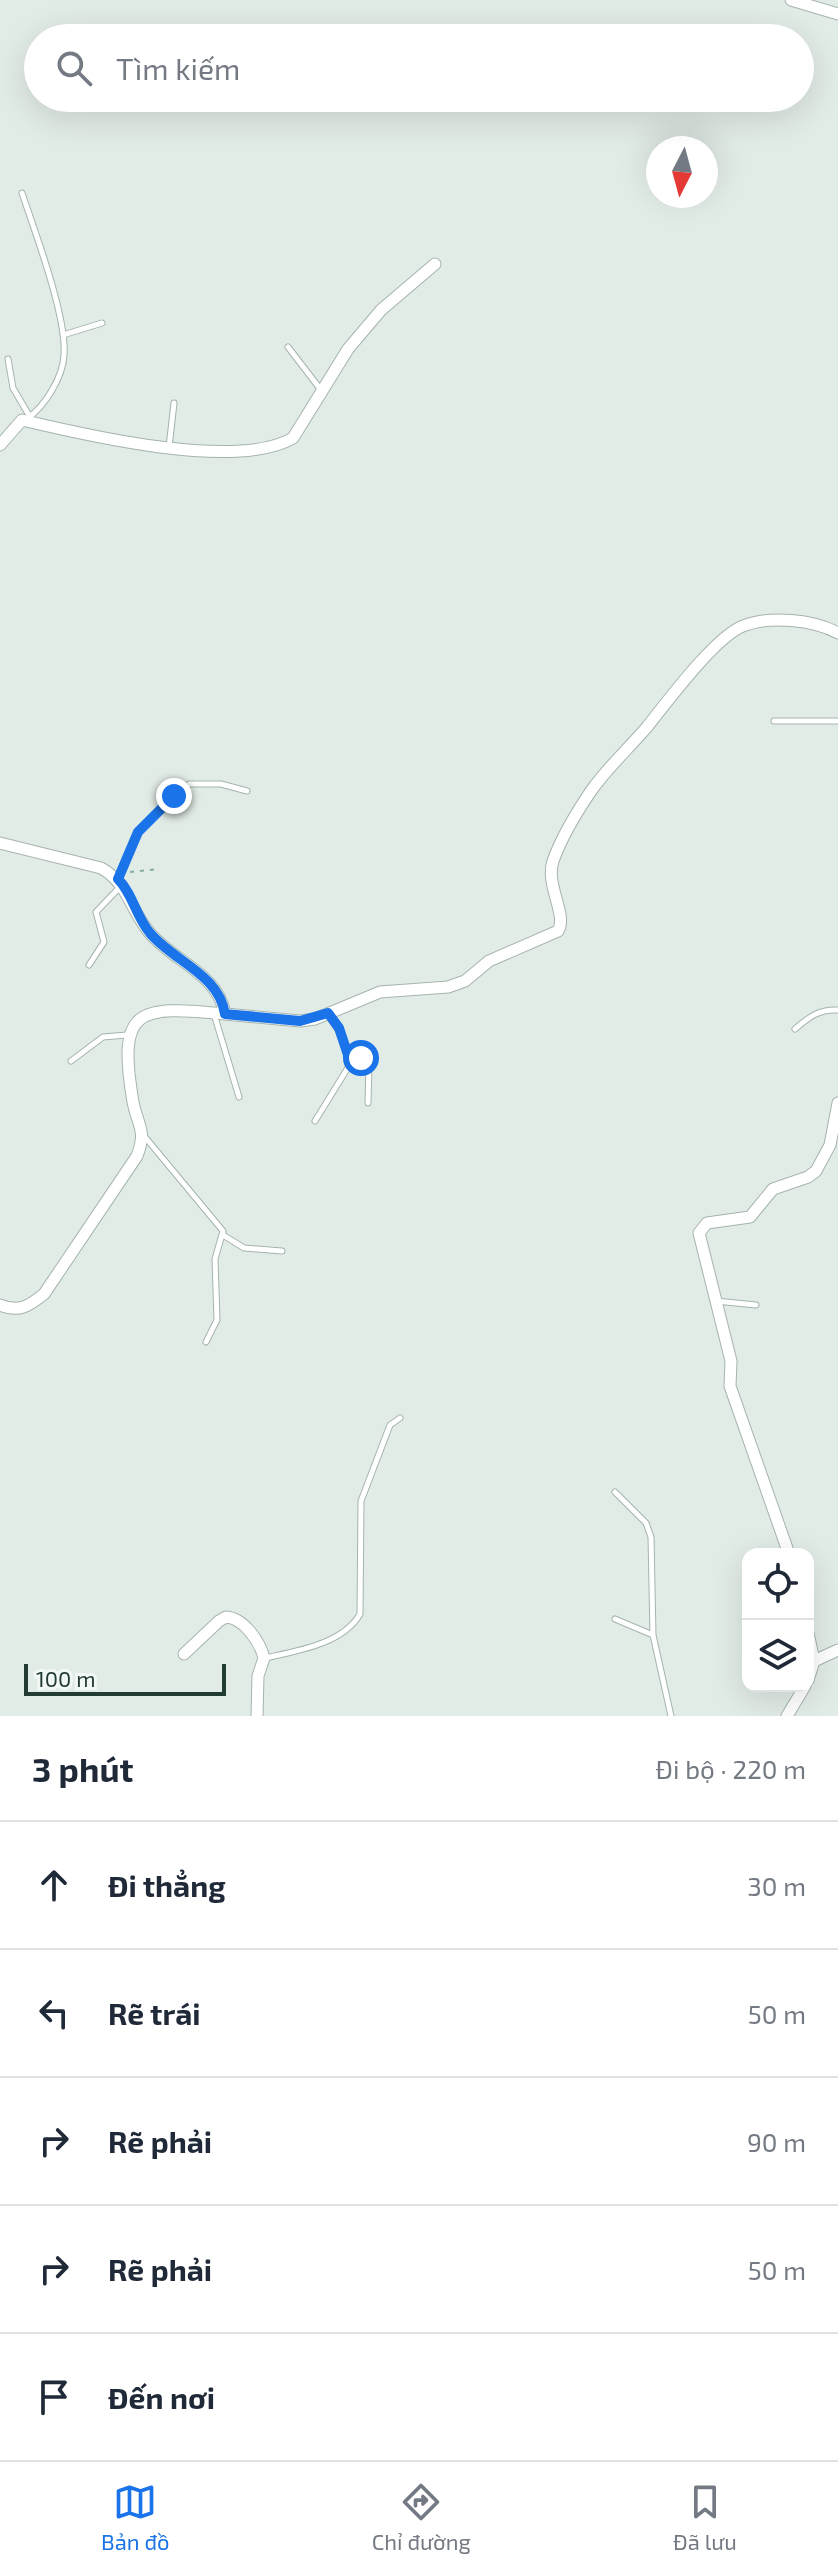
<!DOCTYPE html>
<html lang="vi">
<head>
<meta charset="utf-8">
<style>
	body { margin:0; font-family:"Exo 2",sans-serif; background:#f6f6f7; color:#1f2937 }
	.controls { position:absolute; right:24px; bottom:24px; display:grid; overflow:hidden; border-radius:16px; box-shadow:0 8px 32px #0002 }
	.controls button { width:72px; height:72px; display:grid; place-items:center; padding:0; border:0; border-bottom:2px solid #e0e1e3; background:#fff; color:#1f2937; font:40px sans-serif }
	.compass { position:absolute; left:646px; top:136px; width:72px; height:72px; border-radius:50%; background:#fff; box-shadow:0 8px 32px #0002; rotate:186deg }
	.scale { position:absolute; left:24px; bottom:20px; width:202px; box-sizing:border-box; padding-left:8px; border:4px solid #233c33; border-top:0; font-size:22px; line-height:28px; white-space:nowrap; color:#233c33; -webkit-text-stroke:6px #f2f8f5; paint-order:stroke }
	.stop { position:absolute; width:24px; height:24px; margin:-18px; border:6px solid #1a73e8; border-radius:50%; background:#fff }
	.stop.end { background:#1a73e8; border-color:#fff; box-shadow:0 2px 8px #0008 }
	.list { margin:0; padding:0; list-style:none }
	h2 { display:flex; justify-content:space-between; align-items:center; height:104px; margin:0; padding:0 32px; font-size:34px }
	h2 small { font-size:26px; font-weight:400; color:#747a83 }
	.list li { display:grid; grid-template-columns:52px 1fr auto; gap:24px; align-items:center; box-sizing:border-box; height:128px; padding:0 32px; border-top:2px solid #e0e1e3 }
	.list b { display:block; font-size:30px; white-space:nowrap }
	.list em { font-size:26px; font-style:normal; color:#747a83 }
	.icon { flex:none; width:44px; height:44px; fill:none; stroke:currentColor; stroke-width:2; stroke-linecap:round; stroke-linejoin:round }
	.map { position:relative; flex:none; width:838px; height:1716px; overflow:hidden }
	.search { position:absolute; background:#fff; box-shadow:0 8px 32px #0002; left:24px; right:24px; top:24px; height:88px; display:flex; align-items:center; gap:20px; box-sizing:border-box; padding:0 28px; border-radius:44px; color:#747a83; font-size:30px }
	.sheet { height:744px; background:#fff }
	nav { display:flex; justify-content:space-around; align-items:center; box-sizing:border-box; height:112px; border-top:2px solid #e0e1e3; background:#fff; font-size:22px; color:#747a83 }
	nav a { display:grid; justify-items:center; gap:4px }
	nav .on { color:#1a73e8 }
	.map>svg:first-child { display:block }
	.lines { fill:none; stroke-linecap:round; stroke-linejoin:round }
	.service-casing { stroke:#a5b4ad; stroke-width:7 }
	.minor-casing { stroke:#a5b4ad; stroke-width:13 }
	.path { stroke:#84ae9d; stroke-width:2; stroke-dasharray:4 6; stroke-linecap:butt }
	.service { stroke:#fff; stroke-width:5 }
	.minor { stroke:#fff; stroke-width:11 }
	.route { stroke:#1a73e8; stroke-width:10 }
</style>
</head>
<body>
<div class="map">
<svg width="838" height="1716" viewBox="0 0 838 1716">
	<rect width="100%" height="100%" fill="#e2ece6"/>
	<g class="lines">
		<g class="service-casing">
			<path id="service" d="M 22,193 C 35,232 67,317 64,355 C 63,377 45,406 28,418
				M 63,335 L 102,323
				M 288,347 L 321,390
				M 8,359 L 13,388 L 30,417
				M 169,447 L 174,403
				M 774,721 L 838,721
				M 118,879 L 138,832 L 189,784 L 221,784 L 247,791
				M 89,965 L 104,942 L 96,912 L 119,888
				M 214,1014 L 239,1097
				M 795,1029 C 809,1017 819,1009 838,1010
				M 349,1058 L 361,1058 L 369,1063 L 368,1103
				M 71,1061 L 103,1037 L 127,1035
				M 315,1121 L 349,1066 L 344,1040 L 328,1014
				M 145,1137 L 223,1231 L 215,1259 L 217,1320 L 206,1342
				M 223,1235 L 244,1248 L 282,1251
				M 716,1301 L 756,1305
				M 615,1492 L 646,1523 L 651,1537 L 653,1635 L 671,1716
				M 615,1619 L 653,1635
				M 265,1658 C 297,1651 343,1644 360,1614 L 361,1501 L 390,1425 L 400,1418"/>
		</g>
		<g class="minor-casing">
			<path id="minor" d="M 791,0 L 838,14
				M 0,445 L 22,420 C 85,435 237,471 293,438 L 348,349 L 381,310 L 435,264
				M 0,843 L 101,868 C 128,883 130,909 149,932 C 172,961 218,973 225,1014 C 137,1005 117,1008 133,1102 C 138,1127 147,1130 137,1156 L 44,1294 C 29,1306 19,1313 0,1305
				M 225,1014 L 300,1021 L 315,1019 L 380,992 L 448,987 L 465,981 L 489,961 L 558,931 C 568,915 545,885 553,861 C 562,836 576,813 591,791 C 607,768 629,748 647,727 C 667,702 715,637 743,626 C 770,615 814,620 838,633
				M 789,1554 L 730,1386 L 731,1361 L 699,1233 L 707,1223 L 750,1217 L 773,1189 L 808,1177 L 816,1171 L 830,1145 L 838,1103
				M 808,1633 L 814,1661 L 808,1680
				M 184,1654 L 219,1621 L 226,1617 C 244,1618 260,1642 264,1658 L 258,1676 L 257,1716
				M 814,1661 L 838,1650
				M 787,1716 L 805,1686"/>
		</g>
		<path class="path" d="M 130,872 L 159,869"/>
		<use href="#service" class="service"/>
		<use href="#minor" class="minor"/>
	</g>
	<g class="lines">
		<path class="route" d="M 174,796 L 138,832 L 118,879 C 133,894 136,917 150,933 C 173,961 219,974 225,1014 L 300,1021 L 328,1013 L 339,1028 L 349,1058 L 361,1058"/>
	</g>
</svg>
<div class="controls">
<button><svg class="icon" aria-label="locate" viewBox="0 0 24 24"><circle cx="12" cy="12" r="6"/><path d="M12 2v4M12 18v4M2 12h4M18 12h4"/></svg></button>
<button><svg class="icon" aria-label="layers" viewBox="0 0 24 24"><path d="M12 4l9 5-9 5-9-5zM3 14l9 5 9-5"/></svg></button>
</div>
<svg class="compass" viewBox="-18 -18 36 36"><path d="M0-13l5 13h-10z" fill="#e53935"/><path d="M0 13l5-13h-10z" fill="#747a83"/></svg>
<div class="scale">100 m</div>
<div class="stop" style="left:361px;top:1058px"></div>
<div class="stop end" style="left:174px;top:796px"></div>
<div class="search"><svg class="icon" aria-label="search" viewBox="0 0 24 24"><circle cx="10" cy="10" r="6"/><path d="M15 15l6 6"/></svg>Tìm kiếm</div>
</div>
<section class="sheet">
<h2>3 phút<small>Đi bộ · 220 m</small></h2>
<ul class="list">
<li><svg class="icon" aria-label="ahead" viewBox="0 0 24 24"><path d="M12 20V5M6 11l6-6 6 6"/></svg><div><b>Đi thẳng</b></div><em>30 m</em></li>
<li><svg class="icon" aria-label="left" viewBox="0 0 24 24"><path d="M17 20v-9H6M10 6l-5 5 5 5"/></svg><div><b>Rẽ trái</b></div><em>50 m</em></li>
<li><svg class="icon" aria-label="right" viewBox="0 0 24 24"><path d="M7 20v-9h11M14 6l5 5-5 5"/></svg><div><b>Rẽ phải</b></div><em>90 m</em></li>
<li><svg class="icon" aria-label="right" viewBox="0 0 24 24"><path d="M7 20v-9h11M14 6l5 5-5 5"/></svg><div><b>Rẽ phải</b></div><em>50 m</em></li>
<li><svg class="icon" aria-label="arrive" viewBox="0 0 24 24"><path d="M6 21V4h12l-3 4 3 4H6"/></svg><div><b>Đến nơi</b></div></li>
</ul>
</section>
<nav>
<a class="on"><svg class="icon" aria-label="map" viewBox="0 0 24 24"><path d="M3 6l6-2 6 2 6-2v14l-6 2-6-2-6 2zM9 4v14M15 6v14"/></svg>Bản đồ</a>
<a><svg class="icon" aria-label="directions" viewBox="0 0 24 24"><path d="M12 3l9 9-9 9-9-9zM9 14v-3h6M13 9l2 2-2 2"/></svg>Chỉ đường</a>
<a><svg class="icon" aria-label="saved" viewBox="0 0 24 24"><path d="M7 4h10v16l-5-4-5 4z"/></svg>Đã lưu</a>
</nav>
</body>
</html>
